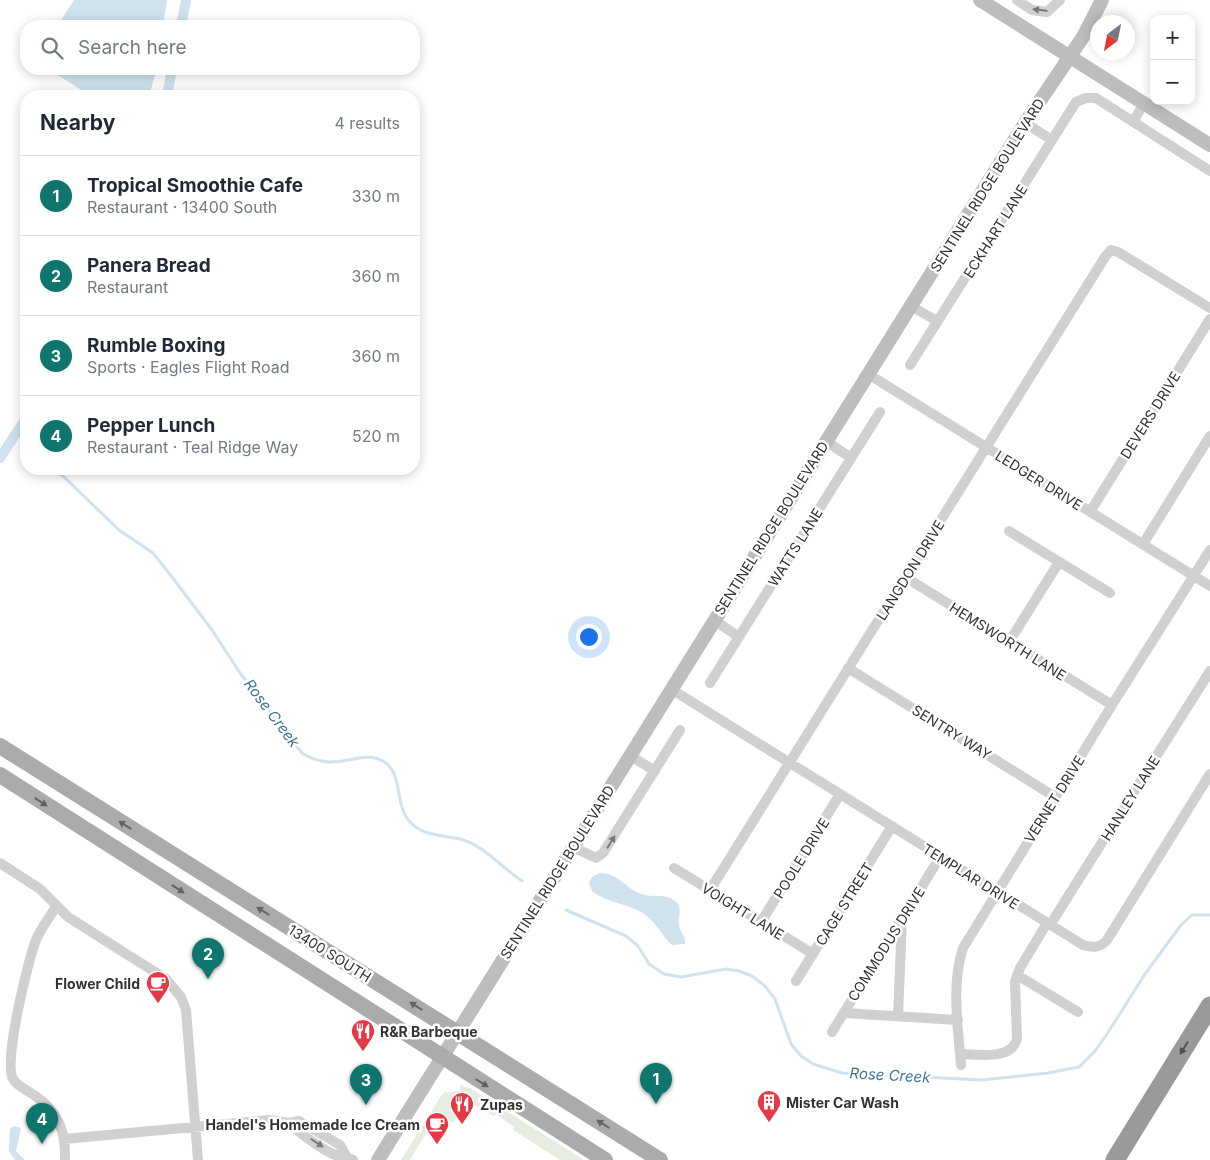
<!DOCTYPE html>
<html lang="en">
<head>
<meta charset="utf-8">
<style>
	body { margin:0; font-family:Inter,sans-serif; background:#f6f6f7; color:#1f2937 }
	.controls { position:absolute; right:15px; top:15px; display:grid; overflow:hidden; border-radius:10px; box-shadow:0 2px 12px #0003 }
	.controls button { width:45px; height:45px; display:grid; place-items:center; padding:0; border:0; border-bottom:1px solid #e0e1e3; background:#fff; color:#1f2937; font:25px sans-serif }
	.compass { position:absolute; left:1090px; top:15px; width:45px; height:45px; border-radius:50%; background:#fff; box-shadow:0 2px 12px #0003; rotate:212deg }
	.you { position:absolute; left:588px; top:636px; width:18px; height:18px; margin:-12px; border:4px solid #fff; border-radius:50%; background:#1a73e8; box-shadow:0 0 0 8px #1a73e833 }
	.badge { display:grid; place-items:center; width:32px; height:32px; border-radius:50%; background:#0f766e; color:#fff; font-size:16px; font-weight:700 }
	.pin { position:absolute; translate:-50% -41px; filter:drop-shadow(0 1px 2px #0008) }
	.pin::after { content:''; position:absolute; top:26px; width:18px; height:15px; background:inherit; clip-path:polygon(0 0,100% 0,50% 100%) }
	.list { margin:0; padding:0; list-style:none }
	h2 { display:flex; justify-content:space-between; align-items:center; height:65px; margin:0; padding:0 20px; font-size:21px }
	h2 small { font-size:16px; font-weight:400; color:#747a83 }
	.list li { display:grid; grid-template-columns:32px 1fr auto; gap:15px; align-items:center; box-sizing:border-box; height:80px; padding:0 20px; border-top:1px solid #e0e1e3 }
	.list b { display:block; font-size:19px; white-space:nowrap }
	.list p { margin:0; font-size:16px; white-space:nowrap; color:#747a83 }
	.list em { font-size:16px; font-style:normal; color:#747a83 }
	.icon { flex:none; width:28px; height:28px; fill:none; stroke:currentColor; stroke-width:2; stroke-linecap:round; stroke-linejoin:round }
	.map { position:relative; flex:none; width:1210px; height:1160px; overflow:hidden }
	.search { position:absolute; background:#fff; box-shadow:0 2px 12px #0003; left:20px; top:20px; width:400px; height:55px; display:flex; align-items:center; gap:12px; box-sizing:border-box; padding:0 18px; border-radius:20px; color:#747a83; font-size:19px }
	.panel { position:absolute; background:#fff; box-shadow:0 2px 12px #0003; left:20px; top:90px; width:400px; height:385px; border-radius:20px }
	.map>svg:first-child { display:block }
	.green { fill:#e6ecdf }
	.water { fill:#cfe2ee }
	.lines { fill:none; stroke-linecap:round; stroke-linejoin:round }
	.stream { stroke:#cfe2ee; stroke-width:3 }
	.canal { stroke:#cfe2ee; stroke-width:10 }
	.street { stroke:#d0d0d0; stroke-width:10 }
	.secondary { stroke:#bdbdbd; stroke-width:14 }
	.primary { stroke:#ababab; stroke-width:16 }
	.highway { stroke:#9a9a9a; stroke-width:19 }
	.oneway { fill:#7a7a7a }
	.oneway2 { fill:#636363 }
	.oneway3 { fill:#525252 }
	.labels { text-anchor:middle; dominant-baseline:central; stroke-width:5; stroke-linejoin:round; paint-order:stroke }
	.street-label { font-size:14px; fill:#333; stroke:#fff }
	.poi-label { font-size:14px; font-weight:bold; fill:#333; stroke:#fff; text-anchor:start }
	.water-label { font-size:15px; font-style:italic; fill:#3f7597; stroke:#fff }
</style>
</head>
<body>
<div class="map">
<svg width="1210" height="1160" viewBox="0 0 1210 1160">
	<rect width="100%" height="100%" fill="#fff"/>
	<path class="green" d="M 460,1085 L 472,1089 L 472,1091 L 473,1090 L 584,1160 L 560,1160 L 513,1130 L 514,1127 L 496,1114 L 494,1116 L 467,1101 L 453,1123 L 437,1114 L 410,1160 L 401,1160 L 441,1096 L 446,1091 L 447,1093 L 460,1090 Z"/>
	<path class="water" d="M 74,0 L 167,0 L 163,26 L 57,26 Z
		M 48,69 L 157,69 L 149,96 L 91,96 Z
		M 600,873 C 619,873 625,888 641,894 C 652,898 666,893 675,901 C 684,908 677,917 679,926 C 680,933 686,936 685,944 L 672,945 C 660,934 655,919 639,911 C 623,903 606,902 592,891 L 589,883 L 592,877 Z
		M 14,1126 L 21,1128 L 16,1151 L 25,1160 L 15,1160 L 9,1151 L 10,1129 Z"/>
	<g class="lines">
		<path class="stream" d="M 24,455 L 26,456
			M 50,469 L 64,477 L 119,530 L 153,553 L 172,577 L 212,630 L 240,673 L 302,753 C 336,775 360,748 383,761 C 404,774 394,805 410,822 C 423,836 442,835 460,839 C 484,845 502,868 522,881
			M 566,910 L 626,936 L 638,946 L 649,964 L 664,974 L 681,977 L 726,969 L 739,971 L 752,976 L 765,986 L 775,999 L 791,1044 L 801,1056 L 813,1064 L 842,1073 L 982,1080 L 1048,1073 L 1079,1067 L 1095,1051 L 1107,1034 L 1145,974 L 1181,925 L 1192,915 L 1210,915"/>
		<path class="canal" d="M 181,26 L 186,0
			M 167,96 L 172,69
			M 0,458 L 26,418"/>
		<path class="street" d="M 1017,0 L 1032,10 L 1047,12 L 1060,0
			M 1133,122 L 1144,103
			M 1025,123 L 1052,140
			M 911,306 L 937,321
			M 910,365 L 1076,102 L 1086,98 L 1096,98 L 1210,171
			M 868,374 L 1210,586
			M 826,441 L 851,458
			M 1090,512 L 1210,319
			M 1009,531 L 1110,593
			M 1143,544 L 1210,436
			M 905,577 L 1112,705
			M 714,620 L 739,637
			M 1009,642 L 1059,562
			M 848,668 L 1055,797
			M 710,683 L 880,412
			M 671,689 L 1083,945 C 1093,948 1100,948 1107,940 L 1210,774
			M 629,755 L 655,771
			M 573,847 L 596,858 L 603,853 L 680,730
			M 0,863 L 40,889 L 68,917 L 166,979 L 181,997 L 186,1010 L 198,1160
			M 674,868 L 813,954
			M 710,890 L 1105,257 L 1111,250 L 1118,252 L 1210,308
			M 56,907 C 49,918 41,928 36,940 C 28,960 3,1063 13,1079 C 17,1086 27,1090 34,1095 C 58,1111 66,1131 65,1160
			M 761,922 L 840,794
			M 1050,925 L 1210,671
			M 1017,975 L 1078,1012
			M 796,981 L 892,826
			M 844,1013 L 958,1020
			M 898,1015 L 902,921
			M 832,1032 L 940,857
			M 960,1054 C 978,1054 1011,1061 1017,1039 L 1015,982 L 1020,968 L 1047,923
			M 961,1065 C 958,1027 951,984 963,948 L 1112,705 L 1210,550
			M 290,1123 C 298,1133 326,1152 338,1156 C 344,1157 347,1156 353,1160
			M 64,1139 L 269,1120 L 290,1123 L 299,1121 L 340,1145 L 346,1156"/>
		<path class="secondary" d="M 980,0 L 1210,145
			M 378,1160 L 1025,123 L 1083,37 L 1102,0"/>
		<path class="primary" d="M 0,746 L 660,1160
			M 0,775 L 605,1160"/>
		<path class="highway" d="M 1115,1160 L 1210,1006"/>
	</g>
	<defs><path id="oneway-solid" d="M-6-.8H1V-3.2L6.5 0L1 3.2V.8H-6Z" transform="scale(1.25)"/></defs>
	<g class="oneway">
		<use href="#oneway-solid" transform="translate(1040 10) rotate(-173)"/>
		<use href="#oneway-solid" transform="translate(611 842) rotate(-58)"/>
		<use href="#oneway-solid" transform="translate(317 1143) rotate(33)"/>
	</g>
	<g class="oneway2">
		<use href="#oneway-solid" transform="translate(41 802) rotate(33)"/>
		<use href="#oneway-solid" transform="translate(125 825) rotate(-148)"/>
		<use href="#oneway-solid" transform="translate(178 889) rotate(33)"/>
		<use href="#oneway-solid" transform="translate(263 911) rotate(-148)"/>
		<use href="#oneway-solid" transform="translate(416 1006) rotate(-148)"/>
		<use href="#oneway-solid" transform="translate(482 1083) rotate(32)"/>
		<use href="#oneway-solid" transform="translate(603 1124) rotate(-148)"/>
	</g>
	<use class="oneway3" href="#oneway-solid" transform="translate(1184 1048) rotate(122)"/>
	<defs>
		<g id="cafe-pin" transform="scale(1.25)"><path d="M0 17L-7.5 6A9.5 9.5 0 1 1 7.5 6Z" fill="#e63946" stroke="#fff"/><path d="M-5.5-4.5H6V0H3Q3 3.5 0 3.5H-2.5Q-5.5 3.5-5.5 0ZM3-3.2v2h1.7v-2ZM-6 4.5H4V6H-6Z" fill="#fff"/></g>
		<g id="restaurant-pin" transform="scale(1.25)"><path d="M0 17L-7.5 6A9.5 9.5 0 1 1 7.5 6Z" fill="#e63946" stroke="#fff"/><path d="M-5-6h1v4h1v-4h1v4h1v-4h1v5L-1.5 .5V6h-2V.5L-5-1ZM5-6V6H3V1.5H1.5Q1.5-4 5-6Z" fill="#fff"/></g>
		<g id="building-pin" transform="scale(1.25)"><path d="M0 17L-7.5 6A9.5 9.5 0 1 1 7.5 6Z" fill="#e63946" stroke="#fff"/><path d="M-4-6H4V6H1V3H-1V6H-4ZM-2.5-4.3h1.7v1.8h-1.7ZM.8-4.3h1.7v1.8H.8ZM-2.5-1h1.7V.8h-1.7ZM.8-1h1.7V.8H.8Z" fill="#fff"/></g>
	</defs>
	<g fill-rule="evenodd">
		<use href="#cafe-pin" x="158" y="983"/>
		<use href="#restaurant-pin" x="363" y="1031"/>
		<use href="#building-pin" x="769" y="1102"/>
		<use href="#restaurant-pin" x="462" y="1104"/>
		<use href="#cafe-pin" x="437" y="1124"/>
	</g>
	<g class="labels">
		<g class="street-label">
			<text transform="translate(987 185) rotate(-58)">SENTINEL RIDGE BOULEVARD</text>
			<text transform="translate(995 231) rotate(-58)">ECKHART LANE</text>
			<text transform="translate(1150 415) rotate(-58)">DEVERS DRIVE</text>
			<text transform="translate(1039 480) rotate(32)">LEDGER DRIVE</text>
			<text transform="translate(771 528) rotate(-58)">SENTINEL RIDGE BOULEVARD</text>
			<text transform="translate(795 547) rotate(-58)">WATTS LANE</text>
			<text transform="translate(910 570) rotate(-58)">LANGDON DRIVE</text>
			<text transform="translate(1008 641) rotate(32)">HEMSWORTH LANE</text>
			<text transform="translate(952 732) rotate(32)">SENTRY WAY</text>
			<text transform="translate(1130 798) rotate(-58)">HANLEY LANE</text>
			<text transform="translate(1054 799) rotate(-58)">VERNET DRIVE</text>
			<text transform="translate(801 858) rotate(-58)">POOLE DRIVE</text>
			<text transform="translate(557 872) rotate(-58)">SENTINEL RIDGE BOULEVARD</text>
			<text transform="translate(971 876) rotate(32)">TEMPLAR DRIVE</text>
			<text transform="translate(844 904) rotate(-58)">CAGE STREET</text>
			<text transform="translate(743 911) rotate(32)">VOIGHT LANE</text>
			<text transform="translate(886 944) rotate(-58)">COMMODUS DRIVE</text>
			<text transform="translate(330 953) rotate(32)">13400 SOUTH</text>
		</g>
		<g class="poi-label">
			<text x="140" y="983" text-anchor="end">Flower Child</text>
			<text x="380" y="1031">R&amp;R Barbeque</text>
			<text x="786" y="1102">Mister Car Wash</text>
			<text x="480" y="1104">Zupas</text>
			<text x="420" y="1124" text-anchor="end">Handel's Homemade Ice Cream</text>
		</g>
		<g class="water-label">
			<text transform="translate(272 713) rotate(53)">Rose Creek</text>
			<text transform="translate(890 1075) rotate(3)">Rose Creek</text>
		</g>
	</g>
</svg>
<div class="controls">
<button>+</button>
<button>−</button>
</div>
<svg class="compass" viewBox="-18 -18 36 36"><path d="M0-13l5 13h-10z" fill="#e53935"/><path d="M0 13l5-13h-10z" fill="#747a83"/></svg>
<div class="you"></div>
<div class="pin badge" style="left:656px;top:1104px">1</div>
<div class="pin badge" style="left:208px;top:979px">2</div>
<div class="pin badge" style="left:366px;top:1105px">3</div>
<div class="pin badge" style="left:42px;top:1144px">4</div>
<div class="search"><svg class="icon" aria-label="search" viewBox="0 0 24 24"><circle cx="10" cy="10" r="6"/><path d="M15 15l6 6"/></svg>Search here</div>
<section class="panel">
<h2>Nearby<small>4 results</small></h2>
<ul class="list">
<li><span class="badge">1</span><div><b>Tropical Smoothie Cafe</b><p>Restaurant · 13400 South</p></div><em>330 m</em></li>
<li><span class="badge">2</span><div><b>Panera Bread</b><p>Restaurant</p></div><em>360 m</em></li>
<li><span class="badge">3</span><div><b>Rumble Boxing</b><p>Sports · Eagles Flight Road</p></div><em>360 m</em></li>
<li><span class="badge">4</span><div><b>Pepper Lunch</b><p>Restaurant · Teal Ridge Way</p></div><em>520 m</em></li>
</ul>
</section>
</div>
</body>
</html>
